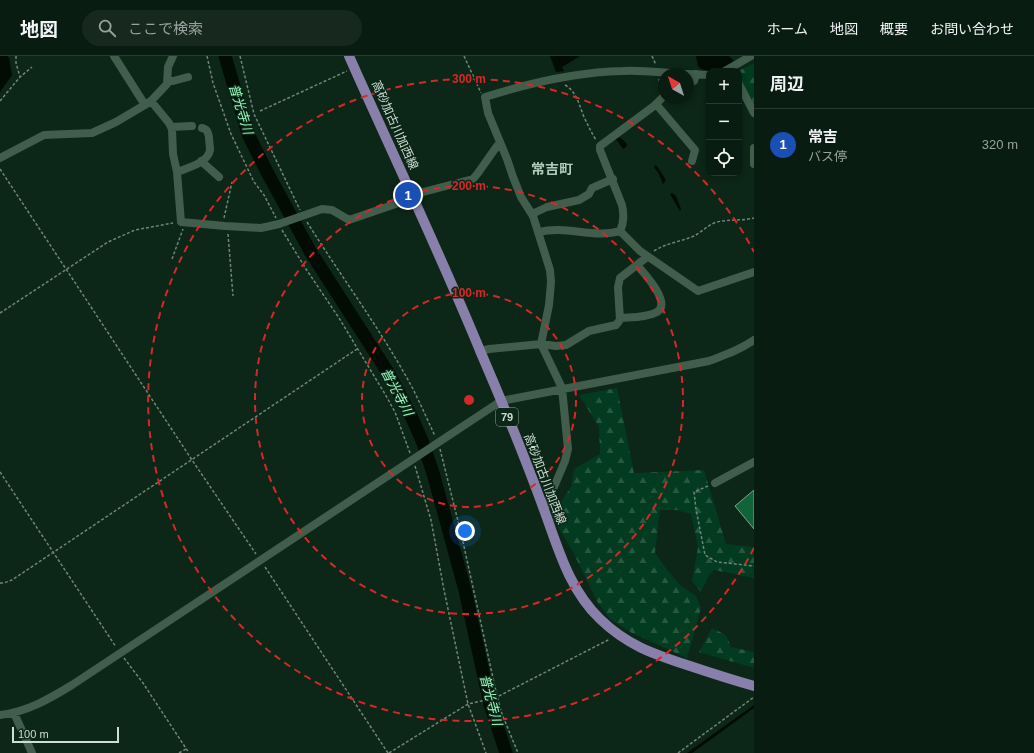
<!DOCTYPE html>
<html lang="ja">
<head>
<meta charset="utf-8">
<style>
	body { margin:0; font-family:Arial,"Noto Sans JP",sans-serif; background:#17291f; color:#f1f3f6 }
	.controls { position:absolute; right:12px; top:12px; display:grid; overflow:hidden; border-radius:8px; box-shadow:0 2px 6px #0003 }
	.controls button { width:36px; height:36px; display:grid; place-items:center; padding:0; border:0; border-bottom:1px solid #293a31; background:#091c11; color:#f1f3f6; font:20px sans-serif }
	.compass { position:absolute; left:658px; top:12px; width:36px; height:36px; border-radius:50%; background:#091c11; box-shadow:0 2px 6px #0003; rotate:321deg }
	.scale { position:absolute; left:12px; bottom:10px; width:107px; box-sizing:border-box; padding-left:4px; border:2px solid #ceddd3; border-top:0; font-size:11px; line-height:14px; white-space:nowrap; color:#ceddd3; -webkit-text-stroke:3px #0c2617; paint-order:stroke }
	.you { position:absolute; left:465px; top:475px; width:14px; height:14px; margin:-10px; border:3px solid #fff; border-radius:50%; background:#1a73e8; box-shadow:0 0 0 6px #1a73e833 }
	.badge { display:grid; place-items:center; width:26px; height:26px; border-radius:50%; background:#b45309; color:#fff; font-size:13px; font-weight:700 }
	.pin { position:absolute; translate:-50% -50%; border:2px solid #fff; box-shadow:0 1px 4px #0006 }
	.list { margin:0; padding:0; list-style:none }
	h2 { display:flex; justify-content:space-between; align-items:center; height:52px; margin:0; padding:0 16px; font-size:17px }
	h2 small { font-size:13px; font-weight:400; color:#99a19f }
	.list li { display:grid; grid-template-columns:26px 1fr auto; gap:12px; align-items:center; box-sizing:border-box; height:72px; padding:0 16px; border-top:1px solid #293a31 }
	.list b { display:block; font-size:15px; white-space:nowrap }
	.list p { margin:0; font-size:13px; white-space:nowrap; color:#99a19f }
	.list em { font-size:13px; font-style:normal; color:#99a19f }
	.icon { flex:none; width:22px; height:22px; fill:none; stroke:currentColor; stroke-width:2; stroke-linecap:round; stroke-linejoin:round }
	.map { position:relative; flex:none; width:754px; height:697px; overflow:hidden }
	header { display:flex; align-items:center; gap:24px; box-sizing:border-box; height:56px; padding:0 20px; background:#091c11; border-bottom:1px solid #293a31 }
	header strong { font-size:19px }
	nav { display:flex; gap:22px; margin-inline-start:auto; font-size:14px }
	.search { width:280px; height:36px; background:#17291f; display:flex; align-items:center; gap:10px; box-sizing:border-box; padding:0 14px; border-radius:22px; color:#99a19f; font-size:15px }
	main { display:flex }
	aside { flex:1; background:#091c11 }
	.map>svg:first-child { display:block }
	.forest { fill:url(#forest-firs) }
	.water { fill:#020b04 }
	.lines { fill:none; stroke-linecap:round; stroke-linejoin:round }
	.river { stroke:#020b04; stroke-width:13 }
	.building { fill:#13633a; stroke:#85a28e }
	.path { stroke:#718579; stroke-width:1.5; stroke-dasharray:3 2; stroke-linecap:butt }
	.minor { stroke:#415d4b; stroke-width:8 }
	.major { stroke:#887faa; stroke-width:10 }
	.ring { fill:none; stroke:#d62828; stroke-width:2; stroke-dasharray:7 5 }
	.labels { text-anchor:middle; dominant-baseline:central; stroke-width:3; stroke-linejoin:round; paint-order:stroke }
	.shield { fill:#0c2617; stroke:#94a69b; stroke-width:1 }
	.shield-label { font-size:11px; font-weight:bold; fill:#ceddd3 }
	.street-label { font-size:12px; fill:#ceddd3; stroke:#0c2617 }
	.water-label { font-size:13px; font-style:italic; fill:#9bfcbf; stroke:#0c2617 }
	.quarter-label { font-size:14px; font-weight:bold; fill:#afcdb8; stroke:#0c2617 }
	.centre { fill:#d62828; stroke:#0c2617; stroke-width:2 }
	.ring-label { font-size:12px; text-anchor:middle; font-weight:bold; fill:#d62828; stroke:#0c2617; stroke-width:3; stroke-linejoin:round; paint-order:stroke }
</style>
</head>
<body>
<header>
<strong>地図</strong>
<div class="search"><svg class="icon" aria-label="search" viewBox="0 0 24 24"><circle cx="10" cy="10" r="6"/><path d="M15 15l6 6"/></svg>ここで検索</div>
<nav><a>ホーム</a><a>地図</a><a>概要</a><a>お問い合わせ</a></nav>
</header>
<main>
<div class="map">
<svg width="754" height="697" viewBox="0 0 754 697">
	<defs>
		<pattern id="forest-firs" width="22" height="20" patternUnits="userSpaceOnUse"><rect width="22" height="20" fill="#023b1f"/><path d="M5 1l3.5 6h-7zM16 11l3.5 6h-7z" fill="#26573f"/></pattern>
	</defs>
	<rect width="100%" height="100%" fill="#0c2617"/>
	<path class="forest" d="M 754,7 L 754,49 L 739,21 L 739,15 L 738,15 Z
		M 617,332 L 634,417 L 704,414 L 726,488 L 754,491 L 754,522 L 714,514 L 708,521 L 701,536 L 692,525 L 698,491 L 691,458 L 676,454 L 660,454 L 655,497 L 668,515 L 680,529 L 696,540 L 701,552 L 687,602 L 632,577 L 610,563 L 598,547 L 572,494 L 551,460 L 571,431 L 574,413 L 600,398 L 599,371 L 579,339 Z
		M 712,572 L 726,579 L 731,591 L 754,596 L 754,612 L 699,596 Z"/>
	<path class="water" d="M 0,0 L 7,0 L 9,2 L 12,19 L 0,36 Z
		M 550,0 L 580,0 L 562,11 L 564,15 L 556,16 Z
		M 696,0 L 729,0 L 734,5 C 725,12 706,20 698,10 Z
		M 618,81 L 621,82 L 627,88 L 626,91 L 623,93 L 616,83 Z
		M 656,109 L 666,124 L 663,128 L 659,118 L 654,111 Z
		M 672,137 L 676,140 L 681,153 L 680,155 L 670,138 Z
		M 754,649 L 754,652 L 692,697 L 687,697 Z"/>
	<g class="lines">
		<path class="river" d="M 225,0 L 248,78 L 267,116 L 310,195 L 389,318 L 413,364 L 423,387 L 433,417 L 465,534 L 490,648 L 506,697"/>
	</g>
	<path class="building" d="M 754,434 L 754,473 L 735,450 Z"/>
	<g class="lines">
		<path class="path" d="M 16,0 L 16,7 L 20,21
			M 207,0 L 213,27 L 231,78 L 254,126 L 264,139 L 276,162
			M 240,0 L 254,58 L 265,81 L 300,154
			M 464,0 L 481,37
			M 652,0 L 656,9
			M 659,23 L 661,33
			M 565,29 C 577,36 579,49 584,61 C 588,69 591,76 596,84
			M 0,45 L 20,21 L 32,11
			M 260,55 L 347,15
			M 0,113 L 192,404 L 256,498
			M 224,162 L 232,126
			M 307,166 C 342,222 382,275 413,333 C 421,349 428,365 435,380
			M 282,174 L 306,213 L 339,262 L 385,338 L 395,356 L 410,397
			M 228,178 L 233,240
			M 654,195 C 666,187 680,186 694,180 C 702,176 709,168 717,166 C 730,163 742,165 754,162
			M 172,203 L 183,173
			M 0,257 L 108,186 L 135,174 L 173,167
			M 440,393 L 461,477 L 497,640 L 502,658 L 518,697
			M 415,410 L 431,464 L 444,534 L 468,648 L 486,697
			M 0,416 L 116,591
			M 708,430 L 694,436 L 696,453 L 705,499 L 717,506 L 754,510
			M 265,511 L 388,697
			M 0,527 L 4,527 L 12,524 L 357,293
			M 124,602 L 143,627 L 189,697
			M 179,697 L 186,693
			M 389,697 L 468,648 L 495,642 L 610,583
			M 678,697 L 754,641"/>
		<path class="minor" d="M 114,0 L 145,49
			M 725,15 L 751,0
			M 688,18 L 709,19
			M 168,25 L 173,25 L 188,21
			M 688,28 L 694,25 L 696,18
			M 739,28 L 754,57
			M 151,45 L 169,67 L 172,73 L 173,98 L 177,116 L 181,166 L 225,170 L 261,172 L 279,168 L 322,153 L 332,154 L 349,164 L 413,142 L 423,136 L 473,123 L 478,117 L 497,90 L 501,89
			M 656,48 L 695,94 L 692,105
			M 171,71 L 192,70
			M 754,92 L 754,108
			M 0,102 L 44,79 L 92,77 L 116,66 L 143,50 L 151,45 L 167,28 L 168,11 L 173,0
			M 201,105 L 219,121
			M 177,116 C 187,112 208,107 210,94 C 210,90 209,85 209,81 C 208,76 207,73 202,72
			M 532,158 L 547,151 L 579,144 L 589,138 L 592,132 L 613,123
			M 620,175 L 640,195 L 698,235 L 754,216
			M 539,176 C 566,169 594,183 620,175 C 624,167 624,158 622,149 L 600,94 L 600,90 L 654,50 L 664,40
			M 620,262 C 632,261 646,262 657,256 C 672,247 644,217 637,209
			M 481,295 L 489,293 L 541,288 L 556,290 L 566,289 L 589,275 L 616,269 L 620,264 L 618,231 L 620,222 L 647,201
			M 715,427 L 754,406
			M 543,451 L 546,450 L 565,405 L 568,393 L 562,332 L 541,288 L 549,249 L 551,226 L 550,214 L 533,160 L 521,141 L 513,121 L 507,103 L 488,57 L 485,41 C 529,27 576,16 623,15 C 643,14 664,17 684,18
			M 14,657 L 32,697
			M 0,659 C 27,656 49,643 72,629 L 501,345 L 709,305 C 725,299 740,294 754,284"/>
		<path class="major" d="M 349,0 C 393,99 440,197 481,297 C 503,348 524,399 543,451 C 558,491 568,532 600,563 C 628,590 654,598 690,610 C 711,617 733,624 754,630"/>
	</g>
	<g class="ring">
		<circle cx="469" cy="344" r="107"/>
		<circle cx="469" cy="344" r="214"/>
		<path d="M754 492A321 321 0 1 1 754 196"/>
	</g>
	<g class="labels">
		<rect class="shield" x="496" y="352" width="22" height="18" rx="3"/>
		<g class="shield-label">
			<text x="507" y="361">79</text>
		</g>
		<g class="street-label">
			<text transform="translate(395 69) rotate(66)">高砂加古川加西線</text>
			<text transform="translate(545 423) rotate(69)">高砂加古川加西線</text>
		</g>
		<g class="water-label">
			<text transform="translate(241 53) rotate(73)">普光寺川</text>
			<text transform="translate(397 336) rotate(62)">普光寺川</text>
			<text transform="translate(491 644) rotate(75)">普光寺川</text>
		</g>
		<g class="quarter-label">
			<text x="552" y="113">常吉町</text>
		</g>
	</g>
	<circle cx="469" cy="344" r="6" class="centre"/>
	<g class="ring-label">
		<text x="469" y="27">300 m</text>
		<text x="469" y="134">200 m</text>
		<text x="469" y="241">100 m</text>
	</g>
</svg>
<div class="controls">
<button>+</button>
<button>−</button>
<button><svg class="icon" aria-label="locate" viewBox="0 0 24 24"><circle cx="12" cy="12" r="6"/><path d="M12 2v4M12 18v4M2 12h4M18 12h4"/></svg></button>
</div>
<svg class="compass" viewBox="-18 -18 36 36"><path d="M0-13l5 13h-10z" fill="#e53935"/><path d="M0 13l5-13h-10z" fill="#99a19f"/></svg>
<div class="scale">100 m</div>
<div class="you"></div>
<div class="pin badge" style="left:408px;top:139px;background:#1a4fb4">1</div>
</div>
<aside>
<h2>周辺<small></small></h2>
<ul class="list">
<li><span class="badge" style="background:#1a4fb4">1</span><div><b>常吉</b><p>バス停</p></div><em>320 m</em></li>
</ul>
</aside>
</main>
</body>
</html>
